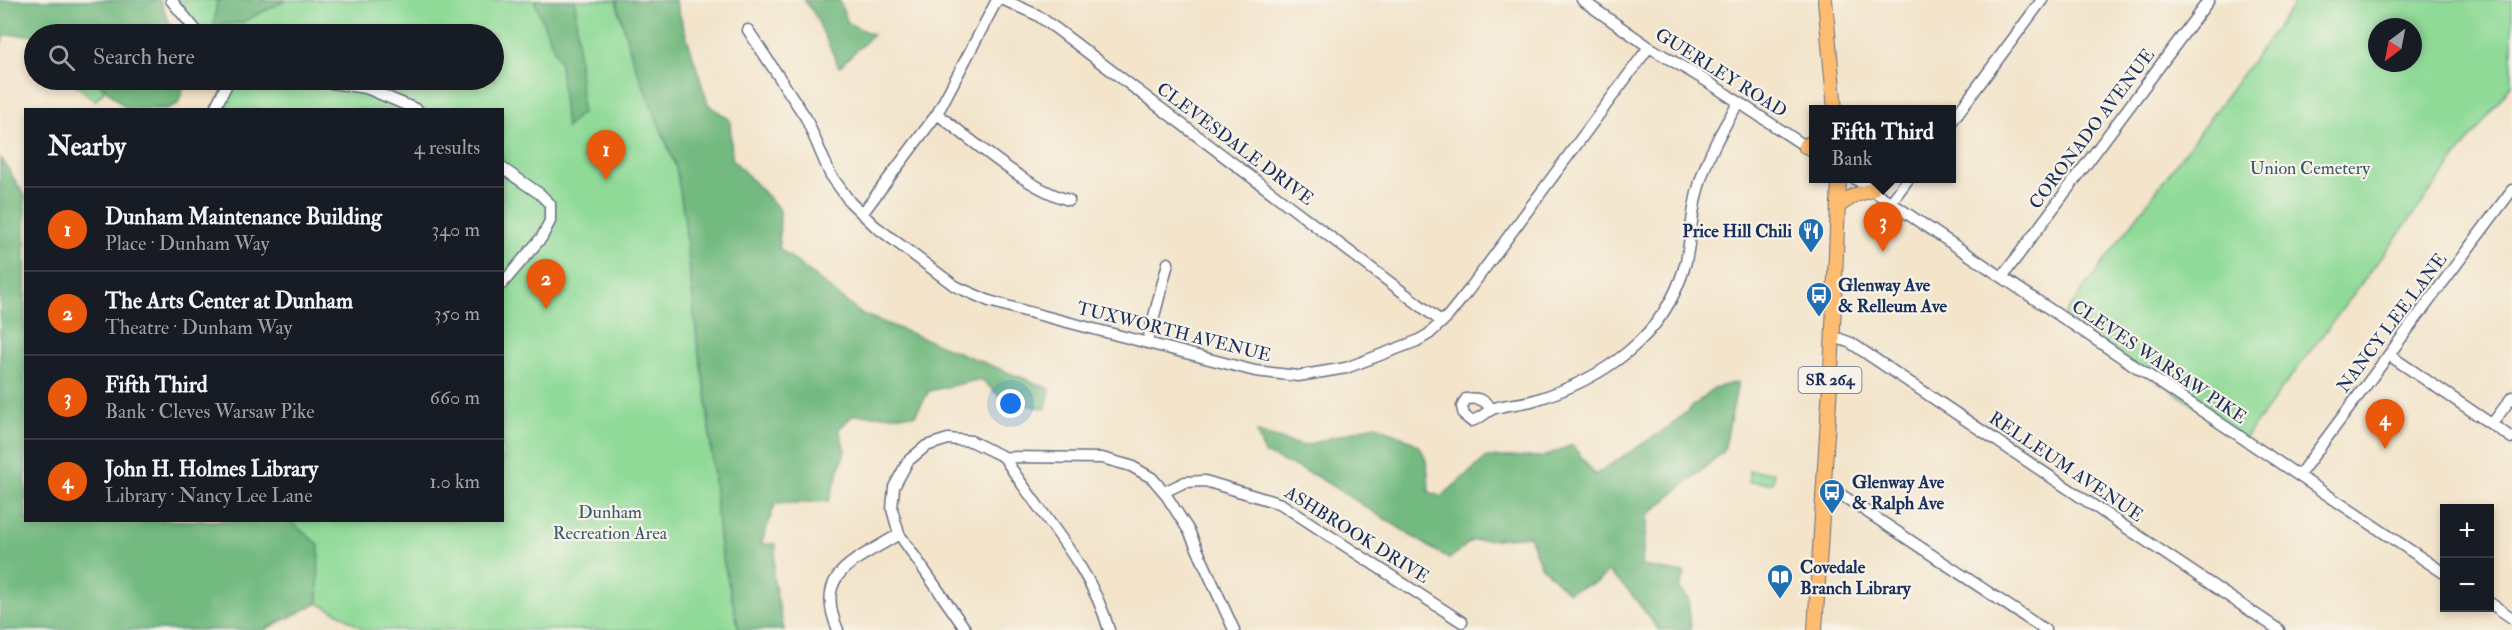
<!DOCTYPE html>
<html lang="en">
<head>
<meta charset="utf-8">
<style>
	body { margin:0; font-family:"IM FELL Double Pica",serif; background:#242831; color:#f1f3f6 }
	.controls { position:absolute; right:18px; bottom:18px; display:grid; overflow:hidden; border-radius:0px; box-shadow:0 3px 9px #0003 }
	.controls button { width:54px; height:54px; display:grid; place-items:center; padding:0; border:0; border-bottom:2px solid #363941; background:#171b24; color:#f1f3f6; font:30px sans-serif }
	.compass { position:absolute; left:2368px; top:18px; width:54px; height:54px; border-radius:50%; background:#171b24; box-shadow:0 3px 9px #0003; rotate:212deg }
	.you { position:absolute; left:1011px; top:404px; width:21px; height:21px; margin:-15px; border:4px solid #fff; border-radius:50%; background:#1a73e8; box-shadow:0 0 0 9px #1a73e833 }
	.badge { display:grid; place-items:center; width:39px; height:39px; border-radius:50%; background:#ea580c; color:#fff; font-size:20px; font-weight:700 }
	.pin { position:absolute; translate:-50% -50px; filter:drop-shadow(0 2px 3px #0008) }
	.pin::after { content:''; position:absolute; top:32px; width:21px; height:18px; background:inherit; clip-path:polygon(0 0,100% 0,50% 100%) }
	.popup { position:absolute; left:1809px; top:105px; width:147px; height:78px; box-sizing:border-box; display:grid; place-content:center; border-radius:0px; background:#171b24; filter:drop-shadow(0 2px 4px #0005); font-size:20px; white-space:nowrap; color:#9ea1a6 }
	.popup b { font-size:22px; color:#f1f3f6 }
	.popup::after { content:''; position:absolute; left:50%; top:100%; margin-left:-12px; border:12px solid transparent; border-top-color:#171b24 }
	.list { margin:0; padding:0; list-style:none }
	h2 { display:flex; justify-content:space-between; align-items:center; height:78px; margin:0; padding:0 24px; font-size:26px }
	h2 small { font-size:20px; font-weight:400; color:#9ea1a6 }
	.list li { display:grid; grid-template-columns:39px 1fr auto; gap:18px; align-items:center; box-sizing:border-box; height:84px; padding:0 24px; border-top:2px solid #363941 }
	.list b { display:block; font-size:22px; white-space:nowrap }
	.list p { margin:0; font-size:20px; white-space:nowrap; color:#9ea1a6 }
	.list em { font-size:20px; font-style:normal; color:#9ea1a6 }
	.icon { flex:none; width:33px; height:33px; fill:none; stroke:currentColor; stroke-width:2; stroke-linecap:round; stroke-linejoin:round }
	.map { position:relative; flex:none; width:2512px; height:630px; overflow:hidden }
	.search { position:absolute; background:#171b24; box-shadow:0 3px 9px #0003; left:24px; top:24px; width:480px; height:66px; display:flex; align-items:center; gap:15px; box-sizing:border-box; padding:0 21px; border-radius:33px; color:#9ea1a6; font-size:22px }
	.panel { position:absolute; background:#171b24; box-shadow:0 3px 9px #0003; left:24px; top:108px; width:480px; height:414px; border-radius:0px }
	.map>svg:first-child { display:block }
	.green { fill:#8fda97; stroke:#55847a; stroke-width:1.5; fill-rule:evenodd }
	.forest { fill:#73ba80; stroke:#47746f; stroke-width:1.5 }
	.lines { fill:none; stroke-linecap:round; stroke-linejoin:round }
	.minor-casing { stroke:#676e84; stroke-width:13 }
	.major-casing { stroke:#676e84; stroke-width:16 }
	.minor { stroke:#fff; stroke-width:10 }
	.major { stroke:#fdbc6f; stroke-width:14 }
	.labels { text-anchor:middle; dominant-baseline:central; stroke-width:4.5; stroke-linejoin:round; paint-order:stroke }
	.shield { fill:#f7f3e8; stroke:#5d6a87; stroke-width:1.5 }
	.shield-label { font-size:16px; font-weight:bold; fill:#1b2f5e }
	.street-label { font-size:18px; fill:#1b2f5e; stroke:#f7f3e8 }
	.park-label { font-size:18px; fill:#385a6c; stroke:#f7f3e8 }
	.poi-label { font-size:18px; font-weight:bold; fill:#1b2f5e; stroke:#f7f3e8; text-anchor:start }
</style>
</head>
<body>
<div class="map">
<svg width="2512" height="630" viewBox="0 0 2512 630">
	<rect width="100%" height="100%" fill="#f7f3e8"/>
	<filter id="ink" filterUnits="userSpaceOnUse"><feTurbulence type="fractalNoise" baseFrequency=".0167" numOctaves="2"/><feDisplacementMap in="SourceGraphic" scale="12" xChannelSelector="R" yChannelSelector="G"/><feConvolveMatrix kernelMatrix="1 2 1 2 8 2 1 2 1" color-interpolation-filters="sRGB"/></filter>
	<filter id="wash" filterUnits="userSpaceOnUse"><feTurbulence type="fractalNoise" baseFrequency=".008" numOctaves="4" result="noise"/><feDisplacementMap in="SourceGraphic" scale="24" xChannelSelector="R" yChannelSelector="G"/><feGaussianBlur stdDeviation="1.35" result="paint"/><feColorMatrix in="noise" values="0 0 0 0 0 0 0 0 0 0 0 0 0 0 0 0 0 1.4 0 .05"/><feComposite in="paint" operator="in"/></filter>
	<g filter="url(#wash)">
		<rect width="100%" height="100%" fill="#f3e4ca"/>
		<path class="green" d="M 171,0 L 616,0 L 632,57 L 676,167 L 684,215 L 698,348 L 706,393 L 720,546 L 739,630 L 364,630 L 340,614 L 318,603 L 284,521 L 502,520 L 502,110 L 214,109 L 229,80 L 494,80 L 494,34 L 199,34 Z
			M 2297,0 L 2512,0 L 2512,84 L 2244,439 L 2063,317 ZM 2377,27 L 2413,27 L 2413,63 L 2377,63 Z
			M 71,80 L 98,80 L 103,85 L 104,91 L 95,101 Z
			M 1749,471 L 1774,472 L 1773,483 L 1749,482 Z"/>
		<path class="forest" d="M 0,0 L 160,0 L 173,34 L 5,35 L 0,45 Z
			M 217,0 L 286,0 L 241,23 L 214,25 Z
			M 534,0 L 575,0 L 582,112 L 566,128 L 560,64 Z
			M 616,0 L 675,0 L 708,104 L 730,120 L 732,159 L 780,210 L 779,248 L 860,313 L 1050,389 L 1046,409 L 1004,400 L 981,379 L 929,391 L 915,415 L 853,415 L 839,429 L 845,451 L 829,501 L 775,504 L 761,544 L 776,544 L 773,577 L 784,630 L 739,630 L 720,546 L 706,393 L 698,348 L 684,215 L 676,167 L 632,57 Z
			M 804,0 L 839,0 L 848,23 L 873,35 L 839,67 L 814,13 Z
			M 96,80 L 186,80 L 178,104 L 166,109 L 127,109 Z
			M 0,157 L 25,196 L 26,520 L 290,521 L 319,545 L 318,603 L 264,630 L 0,630 Z
			M 1738,382 L 1724,451 L 1648,515 L 1641,566 L 1685,573 L 1679,588 L 1688,598 L 1691,630 L 1659,630 L 1629,591 L 1608,572 L 1597,582 L 1568,592 L 1541,566 L 1529,536 L 1471,541 L 1449,559 L 1318,477 L 1264,453 L 1257,432 L 1303,446 L 1375,425 C 1421,446 1427,439 1429,492 L 1441,497 L 1487,457 L 1543,457 L 1572,445 L 1595,475 L 1670,426 L 1714,388 Z"/>
	</g>
	<g filter="url(#ink)">
		<g class="lines">
			<g class="minor-casing">
				<path id="minor" d="M 171,0 L 199,34
					M 1004,0 L 1037,15 L 1058,30 L 1442,322
					M 1582,0 L 1649,47 L 1708,82 L 1814,152
					M 748,30 L 806,118 L 830,174 L 850,202 L 875,226 L 955,286 L 989,301 L 1021,310 L 1255,371 L 1298,376 L 1346,368 L 1417,341 L 1429,334 L 1448,316 L 1468,291 L 1649,47
					M 311,80 L 366,88 L 418,110
					M 214,110 L 229,80
					M 937,114 C 975,142 1024,187 1069,200
					M 1952,121 L 2042,0
					M 502,168 L 540,194 L 550,204 L 550,221 L 542,237 L 502,284
					M 1854,178 L 2444,573
					M 1891,202 L 1909,178
					M 862,214 L 937,114 L 997,0
					M 2002,277 L 2209,0
					M 1832,336 L 1851,343 L 2279,630
					M 1147,343 L 1168,263
					M 2389,355 L 2512,438
					M 1492,409 C 1484,400 1479,397 1466,399 L 1462,407 L 1464,415 L 1471,421 C 1481,419 1486,411 1495,408 C 1508,404 1522,404 1535,400 C 1603,379 1665,337 1685,265 C 1691,242 1691,217 1697,193 C 1705,160 1721,131 1739,102
					M 2492,424 L 2512,397
					M 1004,457 C 1039,514 1091,565 1109,630
					M 2299,475 L 2512,190
					M 1823,489 L 1840,494 L 2045,630
					M 1164,492 L 1185,482 L 1205,481 L 1281,504 L 1462,622
					M 2490,603 L 2512,618
					M 838,630 C 812,571 857,561 899,534
					M 966,630 L 899,534 L 892,509 L 894,487 L 908,461 L 926,446 L 948,439 L 971,441 L 1004,457 L 1102,458 L 1131,466 L 1152,478 L 1164,492 L 1189,531 L 1234,630"/>
			</g>
			<g class="major-casing">
				<path id="major" d="M 1825,0 L 1835,110
					M 1805,146 L 1814,141
					M 1838,206 L 1855,195 L 1872,190
					M 1815,630 L 1832,352 L 1839,178"/>
			</g>
			<use href="#minor" class="minor"/>
			<use href="#major" class="major"/>
		</g>
	</g>
	<defs>
		<g id="restaurant-pin" transform="scale(1.35)"><path d="M0 17L-7.5 6A9.5 9.5 0 1 1 7.5 6Z" fill="#1f6fb2" stroke="#f7f3e8"/><path d="M-5-6h1v4h1v-4h1v4h1v-4h1v5L-1.5 .5V6h-2V.5L-5-1ZM5-6V6H3V1.5H1.5Q1.5-4 5-6Z" fill="#fff"/></g>
		<g id="bus-pin" transform="scale(1.35)"><path d="M0 17L-7.5 6A9.5 9.5 0 1 1 7.5 6Z" fill="#1f6fb2" stroke="#f7f3e8"/><path d="M-5-6H5V4H4V6H2V4H-2V6H-4V4H-5ZM-3.5-4V0h7V-4ZM-3.5 1.2v1.5H-2V1.2ZM2 1.2v1.5H3.5V1.2Z" fill="#fff"/></g>
		<g id="library-pin" transform="scale(1.35)"><path d="M0 17L-7.5 6A9.5 9.5 0 1 1 7.5 6Z" fill="#1f6fb2" stroke="#f7f3e8"/><path d="M-6-4Q-3-5.5-.7-3.5V5Q-3 3-6 4ZM6-4Q3-5.5 .7-3.5V5Q3 3 6 4Z" fill="#fff"/></g>
	</defs>
	<g fill-rule="evenodd">
		<use href="#restaurant-pin" x="1811" y="231"/>
		<use href="#bus-pin" x="1819" y="295"/>
		<use href="#bus-pin" x="1832" y="492"/>
		<use href="#library-pin" x="1780" y="577"/>
	</g>
	<g class="labels">
		<rect class="shield" x="1798.5" y="367" width="63" height="26" rx="4.5"/>
		<g class="shield-label">
			<text x="1830" y="380">SR 264</text>
		</g>
		<g class="street-label">
			<text transform="translate(1721 73) rotate(32)">GUERLEY ROAD</text>
			<text transform="translate(2092 129) rotate(-53)">CORONADO AVENUE</text>
			<text transform="translate(1235 144) rotate(37)">CLEVESDALE DRIVE</text>
			<text transform="translate(2392 323) rotate(-53)">NANCY LEE LANE</text>
			<text transform="translate(1174 332) rotate(14)">TUXWORTH AVENUE</text>
			<text transform="translate(2159 362) rotate(34)">CLEVES WARSAW PIKE</text>
			<text transform="translate(2066 467) rotate(34)">RELLEUM AVENUE</text>
			<text transform="translate(1357 535) rotate(32)">ASHBROOK DRIVE</text>
		</g>
		<g class="park-label">
			<text x="2310" y="168">Union Cemetery</text>
			<text x="610" y="512">Dunham<tspan x="610" dy="21">Recreation Area</tspan></text>
		</g>
		<g class="poi-label">
			<text x="1792" y="231" text-anchor="end">Price Hill Chili</text>
			<text x="1838" y="285">Glenway Ave<tspan x="1838" dy="21">&amp; Relleum Ave</tspan></text>
			<text x="1852" y="482">Glenway Ave<tspan x="1852" dy="21">&amp; Ralph Ave</tspan></text>
			<text x="1800" y="567">Covedale<tspan x="1800" dy="21">Branch Library</tspan></text>
		</g>
	</g>
</svg>
<div class="controls">
<button>+</button>
<button>−</button>
</div>
<svg class="compass" viewBox="-18 -18 36 36"><path d="M0-13l5 13h-10z" fill="#e53935"/><path d="M0 13l5-13h-10z" fill="#9ea1a6"/></svg>
<div class="you"></div>
<div class="pin badge" style="left:606px;top:180px">1</div>
<div class="pin badge" style="left:546px;top:309px">2</div>
<div class="pin badge" style="left:1883px;top:252px">3</div>
<div class="popup"><b>Fifth Third</b>Bank</div>
<div class="pin badge" style="left:2385px;top:449px">4</div>
<div class="search"><svg class="icon" aria-label="search" viewBox="0 0 24 24"><circle cx="10" cy="10" r="6"/><path d="M15 15l6 6"/></svg>Search here</div>
<section class="panel">
<h2>Nearby<small>4 results</small></h2>
<ul class="list">
<li><span class="badge">1</span><div><b>Dunham Maintenance Building</b><p>Place · Dunham Way</p></div><em>340 m</em></li>
<li><span class="badge">2</span><div><b>The Arts Center at Dunham</b><p>Theatre · Dunham Way</p></div><em>350 m</em></li>
<li><span class="badge">3</span><div><b>Fifth Third</b><p>Bank · Cleves Warsaw Pike</p></div><em>660 m</em></li>
<li><span class="badge">4</span><div><b>John H. Holmes Library</b><p>Library · Nancy Lee Lane</p></div><em>1.0 km</em></li>
</ul>
</section>
</div>
</body>
</html>
